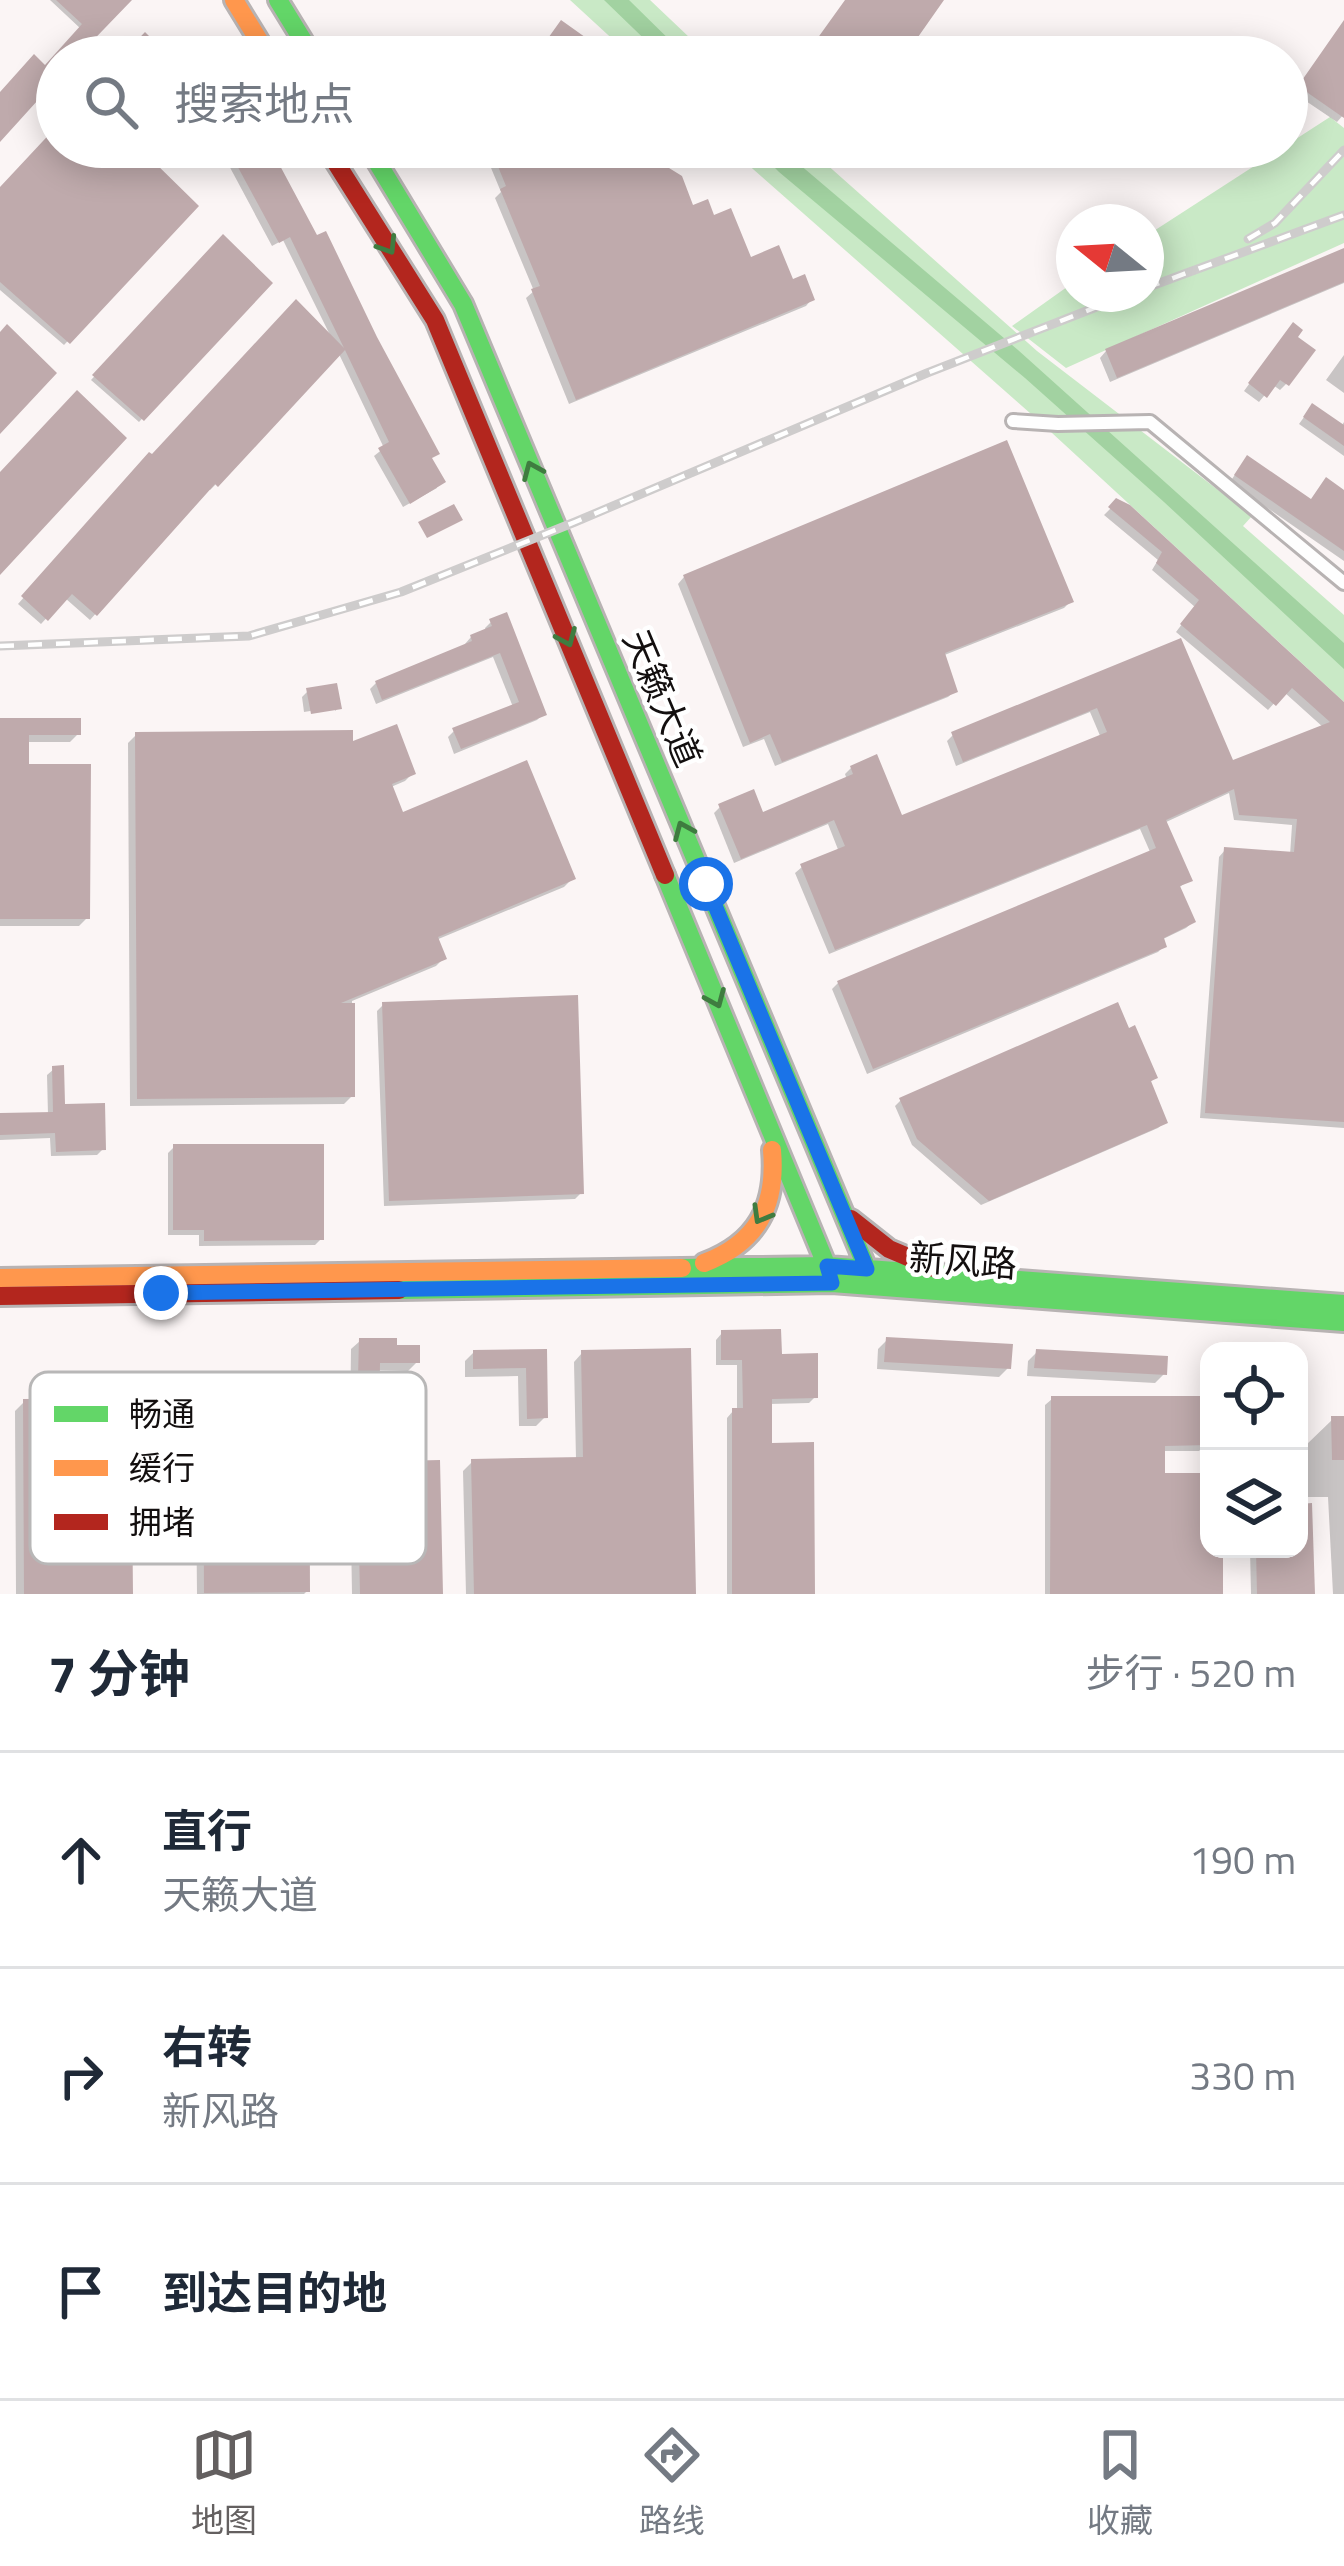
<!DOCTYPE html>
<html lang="zh">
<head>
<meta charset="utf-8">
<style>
	body { margin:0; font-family:"Titillium Web","Noto Sans SC",sans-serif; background:#f2f2f3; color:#1f2937 }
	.controls { position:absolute; right:36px; bottom:36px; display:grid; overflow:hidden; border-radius:24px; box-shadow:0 6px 30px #0003 }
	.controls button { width:108px; height:108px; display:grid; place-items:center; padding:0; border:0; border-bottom:3px solid #e0e1e3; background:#fff; color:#1f2937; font:60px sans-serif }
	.compass { position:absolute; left:1056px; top:204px; width:108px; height:108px; border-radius:50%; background:#fff; box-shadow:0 6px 30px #0003; rotate:288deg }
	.stop { position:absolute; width:36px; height:36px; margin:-27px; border:9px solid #1a73e8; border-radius:50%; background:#fff }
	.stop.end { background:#1a73e8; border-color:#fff; box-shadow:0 3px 12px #0008 }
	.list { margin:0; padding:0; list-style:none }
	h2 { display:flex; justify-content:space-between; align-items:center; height:156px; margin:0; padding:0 48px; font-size:51px }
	h2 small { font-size:39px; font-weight:400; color:#747a83 }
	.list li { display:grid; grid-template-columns:78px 1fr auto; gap:36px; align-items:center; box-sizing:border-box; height:216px; padding:0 48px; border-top:3px solid #e0e1e3 }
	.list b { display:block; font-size:45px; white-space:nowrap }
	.list p { margin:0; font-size:39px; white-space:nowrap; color:#747a83 }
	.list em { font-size:39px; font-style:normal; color:#747a83 }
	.icon { flex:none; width:66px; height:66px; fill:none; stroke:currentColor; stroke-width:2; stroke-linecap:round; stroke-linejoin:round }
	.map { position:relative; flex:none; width:1344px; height:1594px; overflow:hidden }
	.search { position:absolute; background:#fff; box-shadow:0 6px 30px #0003; left:36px; right:36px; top:36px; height:132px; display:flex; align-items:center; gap:30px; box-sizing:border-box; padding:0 42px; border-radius:66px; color:#747a83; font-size:45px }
	.sheet { height:804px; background:#fff }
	nav { display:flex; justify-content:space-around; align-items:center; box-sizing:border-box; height:168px; border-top:3px solid #e0e1e3; background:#fff; font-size:33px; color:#747a83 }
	nav a { display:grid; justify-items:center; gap:6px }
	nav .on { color:#646060 }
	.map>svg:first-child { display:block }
	.green { fill:#c9e9c6 }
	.water { fill:#a2d2a1 }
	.shadow { fill:#0003 }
	.building { fill:#bfaaac }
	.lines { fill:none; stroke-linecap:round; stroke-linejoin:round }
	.street-casing { stroke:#b8b3b3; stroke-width:18 }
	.fast-casing { stroke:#b8b3b3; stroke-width:24 }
	.slow-casing { stroke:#b8b3b3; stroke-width:24 }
	.jam-casing { stroke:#b8b3b3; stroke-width:24 }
	.street { stroke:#fefefe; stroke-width:12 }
	.fast { stroke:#63d668; stroke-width:18 }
	.slow { stroke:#ff974d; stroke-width:18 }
	.jam { stroke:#b3261e; stroke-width:18 }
	.rail-casing { stroke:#cecccc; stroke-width:9 }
	.rail { stroke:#fff; stroke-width:4.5; stroke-dasharray:14; stroke-linecap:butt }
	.oneway { stroke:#3f7c40 }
	.route { stroke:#1a73e8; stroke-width:15 }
	.labels { text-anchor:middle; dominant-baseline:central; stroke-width:9; stroke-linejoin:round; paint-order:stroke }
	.street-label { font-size:36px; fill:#130f0f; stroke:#fff }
	.key { fill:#fff; stroke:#b8b7b7; stroke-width:3 }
	.key-label { font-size:33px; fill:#130f0f }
</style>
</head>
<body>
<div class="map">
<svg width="1344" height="1594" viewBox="0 0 1344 1594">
	<rect width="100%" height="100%" fill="#fbf5f5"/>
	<path class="green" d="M 570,0 L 650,0 L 710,57 L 632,57 Z
		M 1330,117 L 1344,128 L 1344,243 L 1066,368 L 1012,326 L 1074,282 L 1074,294 L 1146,294 L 1146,236 Z
		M 728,147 L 807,147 L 1037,351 L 1252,516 L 1243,526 L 1344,615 L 1344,702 L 1039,421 Z"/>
	<path class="water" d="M 604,0 L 629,0 L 687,57 L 663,57 Z
		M 754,147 L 779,147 L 1018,350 L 1344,643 L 1344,669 L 1164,502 L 1025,378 L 779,172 Z"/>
	<path class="shadow" d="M 50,0 L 128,0 L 73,57 L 57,57 L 57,75 L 0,138 L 0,96 L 45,68 L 81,29 Z
		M 846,0 L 940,0 L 900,57 L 828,57 L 814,47 Z
		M 1344,22 L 1344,114 L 1337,122 L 1294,93 Z
		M 555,30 L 608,57 L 555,57 L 543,48 Z
		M 57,129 L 57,147 L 124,147 L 194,206 L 64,345 L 0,290 L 0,190 Z
		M 219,147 L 266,147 L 430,460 L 437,488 L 403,507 L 374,456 L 384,448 L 338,352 L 216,484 L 210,490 L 207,488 L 90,620 L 65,598 L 41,624 L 18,604 L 144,461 L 331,337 L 283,240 L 272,246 Z
		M 488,147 L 629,147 L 691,209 L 712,219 L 750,261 L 812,299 L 806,306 L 569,404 L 526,298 L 534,291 L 495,198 L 501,192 L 484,151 Z
		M 223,238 L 269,283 L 139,422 L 91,380 Z
		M 1344,251 L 1344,283 L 1110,382 L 1100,358 L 1106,351 Z
		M 1287,332 L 1286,384 L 1280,390 L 1273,385 L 1259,402 L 1244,391 Z
		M 1344,355 L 1344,393 L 1326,380 Z
		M 1307,413 L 1341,427 L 1344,422 L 1344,456 L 1299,424 Z
		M 1242,464 L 1310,502 L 1344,494 L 1344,561 L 1230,482 Z
		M 1117,502 L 1344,706 L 1344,1128 L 1200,1118 L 1219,857 L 1225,850 L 1290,855 L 1292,825 L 1234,820 L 1229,793 L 1164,823 L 1189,880 L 1177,889 L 1193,922 L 1186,928 L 1161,940 L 1164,946 L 1158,952 L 867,1074 L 832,989 L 838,983 L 1151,854 L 1140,829 L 829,954 L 795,873 L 802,867 L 839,852 L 828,824 L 734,863 L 714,813 L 720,807 L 762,816 L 847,780 L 845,774 L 851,768 L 901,819 L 1101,738 L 1090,712 L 956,766 L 947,741 L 953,735 L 1180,641 L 1231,764 L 1324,728 L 1284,692 L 1268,710 L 1176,632 L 1195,607 L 1152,570 L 1158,560 L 1104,515 Z
		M 684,577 L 1070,602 L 1064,608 L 942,656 L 955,691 L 948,697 L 775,766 L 764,739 L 743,747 L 678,584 Z
		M 491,622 L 543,714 L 537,720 L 454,754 L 448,737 L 454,731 L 513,707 L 493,657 L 376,704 L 370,689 L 376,683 L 467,647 L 465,644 L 471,637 L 486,632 L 485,628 Z
		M 308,691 L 338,708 L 335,711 L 335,707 L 304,712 L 302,697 Z
		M 0,721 L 78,734 L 70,742 L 26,742 L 26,767 L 87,918 L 79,926 L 0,926 Z
		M 136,735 L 350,745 L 413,773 L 405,781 L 391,787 L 402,816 L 572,879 L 564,887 L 436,940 L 444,958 L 436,966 L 352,1001 L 352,1096 L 344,1104 L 130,1106 L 128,743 Z
		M 383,1005 L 581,1193 L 575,1199 L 384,1206 L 377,1011 Z
		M 54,1069 L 62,1107 L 103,1149 L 97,1155 L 51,1156 L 50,1138 L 0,1140 L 0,1116 L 48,1115 L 47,1075 Z
		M 1155,1078 L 1148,1084 L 1165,1122 L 1158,1128 L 981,1205 L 912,1145 L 895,1106 L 901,1100 Z
		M 174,1147 L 321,1239 L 315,1245 L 199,1246 L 199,1235 L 168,1235 L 168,1153 Z
		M 722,1333 L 779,1357 L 815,1397 L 809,1403 L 769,1404 L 769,1446 L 812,1594 L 727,1594 L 727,1418 L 733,1411 L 737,1411 L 737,1365 L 716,1365 L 716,1340 Z
		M 887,1340 L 1008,1368 L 999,1377 L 877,1369 L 878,1349 Z
		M 360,1341 L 394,1348 L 417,1362 L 408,1371 L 377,1370 L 376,1418 L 367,1427 L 350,1427 L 351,1349 Z
		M 474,1352 L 544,1352 L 545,1417 L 536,1426 L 519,1426 L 518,1376 L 465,1377 L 465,1361 Z
		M 1037,1352 L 1164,1374 L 1155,1383 L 1027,1376 L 1028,1361 Z
		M 582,1353 L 693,1594 L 466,1594 L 463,1471 L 472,1462 L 576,1460 L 574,1362 Z
		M 1209,1378 L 1206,1444 L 1199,1451 L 1162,1451 L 1162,1476 L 1209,1476 L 1209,1549 L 1220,1549 L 1220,1594 L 1045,1594 L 1045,1405 L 1052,1399 L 1201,1399 L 1201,1385 Z
		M 204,1379 L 307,1591 L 304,1594 L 197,1594 L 195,1388 Z
		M 1299,1398 L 1305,1398 L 1305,1446 L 1333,1419 L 1344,1419 L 1344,1594 L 1333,1594 L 1328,1497 L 1299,1497 Z
		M 24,1402 L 130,1594 L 16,1594 L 15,1411 Z
		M 359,1465 L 440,1594 L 352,1594 L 350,1474 Z
		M 1299,1507 L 1311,1594 L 1251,1594 L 1250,1549 L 1299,1549 Z"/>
	<path class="building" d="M 56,0 L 132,0 L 77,57 L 57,57 L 57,79 L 0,142 L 0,92 L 34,54 L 45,65 L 82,24 Z
		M 845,0 L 944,0 L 904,57 L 843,57 L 817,39 Z
		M 561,20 L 613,57 L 570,57 L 546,41 Z
		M 1344,20 L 1344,118 L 1298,86 Z
		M 145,32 L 161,48 L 153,57 L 121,57 Z
		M 57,126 L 57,147 L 128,147 L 144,162 L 149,157 L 199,206 L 70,344 L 0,282 L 0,187 Z
		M 227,147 L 270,147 L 317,235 L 326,231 L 377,337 L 440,454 L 432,458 L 446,482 L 410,504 L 378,448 L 389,442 L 345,350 L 218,487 L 215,484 L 97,616 L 72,594 L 48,621 L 21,596 L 149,452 L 152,454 L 296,299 L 344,348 L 290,237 L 279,243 Z
		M 490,147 L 635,147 L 682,176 L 693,205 L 708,199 L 714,215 L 731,208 L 751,257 L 779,245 L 793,279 L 805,274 L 815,300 L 576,400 L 531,289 L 540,286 L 500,189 L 506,186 Z
		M 223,234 L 273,283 L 144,421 L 92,375 Z
		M 1344,248 L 1344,282 L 1117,378 L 1105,349 Z
		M 1293,322 L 1303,330 L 1298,337 L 1316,350 L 1289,386 L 1280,380 L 1267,398 L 1248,383 Z
		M 7,324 L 57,373 L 0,434 L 0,332 Z
		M 77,390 L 127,438 L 0,575 L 0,472 Z
		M 1312,403 L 1344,425 L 1344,446 L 1303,417 Z
		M 1007,440 L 1074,602 L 945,653 L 958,692 L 782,762 L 770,734 L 750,743 L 683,575 Z
		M 1247,455 L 1311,499 L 1326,477 L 1344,490 L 1344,551 L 1234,475 Z
		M 1116,498 L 1130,505 L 1344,702 L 1344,1122 L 1205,1113 L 1224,847 L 1294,852 L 1297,819 L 1239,815 L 1234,789 L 1166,820 L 1193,881 L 1180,886 L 1196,922 L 1164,938 L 1167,947 L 873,1069 L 837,981 L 1156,848 L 1147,825 L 835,950 L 800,864 L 845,846 L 834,820 L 741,859 L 718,804 L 754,789 L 763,812 L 853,774 L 850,766 L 877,754 L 902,815 L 1107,732 L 1097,708 L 963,762 L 951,732 L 1181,638 L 1233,760 L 1330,722 L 1292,688 L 1276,706 L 1180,624 L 1199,600 L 1156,563 L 1162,552 L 1108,507 Z
		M 454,504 L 463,520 L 427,538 L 418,522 Z
		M 507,612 L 547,715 L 461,749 L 452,728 L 519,702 L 500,653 L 382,700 L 375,681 L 472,641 L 470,635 L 492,626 L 489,619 Z
		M 337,683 L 342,709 L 311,714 L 306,688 Z
		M 0,718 L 81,718 L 81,735 L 29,735 L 29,764 L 91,764 L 90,919 L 0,919 Z
		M 397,724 L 416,774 L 392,784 L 403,812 L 527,760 L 576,879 L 438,937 L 447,959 L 341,1003 L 355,1003 L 355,1097 L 137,1099 L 135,732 L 353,730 L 353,741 Z
		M 578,995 L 584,1194 L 389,1201 L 382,1002 Z
		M 1118,1002 L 1129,1028 L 1135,1025 L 1158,1078 L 1151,1081 L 1168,1123 L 989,1201 L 917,1139 L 899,1098 Z
		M 64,1065 L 65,1104 L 105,1103 L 106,1150 L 56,1152 L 55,1133 L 0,1135 L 0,1113 L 53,1112 L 52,1066 Z
		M 173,1144 L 324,1144 L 324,1240 L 204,1241 L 204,1230 L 173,1230 Z
		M 781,1329 L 782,1354 L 818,1353 L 818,1398 L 772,1399 L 772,1443 L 814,1442 L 815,1594 L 732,1594 L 732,1408 L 743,1408 L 742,1360 L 721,1360 L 721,1330 Z
		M 886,1337 L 1013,1344 L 1011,1369 L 884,1362 Z
		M 359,1338 L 397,1338 L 397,1345 L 420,1345 L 420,1363 L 380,1363 L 379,1419 L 357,1419 Z
		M 691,1348 L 696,1594 L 474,1594 L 471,1459 L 583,1457 L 581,1350 Z
		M 547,1349 L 548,1418 L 527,1419 L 526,1368 L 473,1369 L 473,1350 Z
		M 1036,1349 L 1168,1356 L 1167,1375 L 1034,1368 Z
		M 309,1375 L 310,1592 L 204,1593 L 203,1376 Z
		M 1051,1396 L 1209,1396 L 1209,1445 L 1165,1446 L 1165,1473 L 1209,1473 L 1209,1549 L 1223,1549 L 1223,1594 L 1050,1594 Z
		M 131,1398 L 133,1594 L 24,1594 L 23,1399 Z
		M 1331,1416 L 1344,1416 L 1344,1460 L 1332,1460 Z
		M 440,1460 L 443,1594 L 360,1594 L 357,1462 Z
		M 1312,1503 L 1315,1594 L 1257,1594 L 1256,1549 L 1299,1549 L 1299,1504 Z"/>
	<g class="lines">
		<g class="street-casing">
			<path id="street" d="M 1013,421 L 1058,424 L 1150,422 L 1344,583"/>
		</g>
		<g class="fast-casing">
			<path id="fast" d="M 278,0 L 313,57
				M 368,147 L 463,304 L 870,1276
				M 665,875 L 830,1274
				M 682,1268 L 827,1266 L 1344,1304
				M 399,1290 L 832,1283 L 1344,1322"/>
		</g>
		<g class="slow-casing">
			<path id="slow" d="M 234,0 L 269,57
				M 704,1263 C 757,1243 777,1206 772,1150
				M 0,1278 L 682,1268"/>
		</g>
		<g class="jam-casing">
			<path id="jam" d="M 326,147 L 435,320 L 665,875
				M 851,1219 L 889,1249 L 934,1268
				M 0,1296 L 399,1290"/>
		</g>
		<use href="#street" class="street"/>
		<use href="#fast" class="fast"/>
		<use href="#slow" class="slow"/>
		<use href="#jam" class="jam"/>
		<g class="rail-casing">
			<path id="rail" d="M 1248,239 L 1275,223 L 1344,150
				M 1146,288 L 1344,215
				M 0,646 L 249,636 L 401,592 L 575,522 L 927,373 L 1130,294"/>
		</g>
		<use href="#rail" class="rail"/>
	</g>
	<defs><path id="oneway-chevron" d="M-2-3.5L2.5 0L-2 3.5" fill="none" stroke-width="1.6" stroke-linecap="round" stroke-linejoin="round" transform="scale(3)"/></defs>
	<g class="oneway">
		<use href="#oneway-chevron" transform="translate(388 246) rotate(58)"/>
		<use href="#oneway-chevron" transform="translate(532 470) rotate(-113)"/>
		<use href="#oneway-chevron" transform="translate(567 638) rotate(67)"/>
		<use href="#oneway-chevron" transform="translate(683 830) rotate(-113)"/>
		<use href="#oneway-chevron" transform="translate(716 999) rotate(67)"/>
		<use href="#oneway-chevron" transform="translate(761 1215) rotate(120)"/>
	</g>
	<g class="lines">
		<path class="route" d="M 161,1293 L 832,1283 L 827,1266 L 867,1269 L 706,884"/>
	</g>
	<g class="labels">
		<g class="street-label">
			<text transform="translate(663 698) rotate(67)">天籁大道</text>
			<text transform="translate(963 1260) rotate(4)">新风路</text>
		</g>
	</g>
	<rect x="30" y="1372" width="396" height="192" rx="18" class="key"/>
	<rect x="54" y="1406" width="54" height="16" fill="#63d668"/>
	<rect x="54" y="1460" width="54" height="16" fill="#ff974d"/>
	<rect x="54" y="1514" width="54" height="16" fill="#b3261e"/>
	<g class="key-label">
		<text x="129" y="1426">畅通</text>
		<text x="129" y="1480">缓行</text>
		<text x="129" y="1534">拥堵</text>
	</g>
</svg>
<div class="controls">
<button><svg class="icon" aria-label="locate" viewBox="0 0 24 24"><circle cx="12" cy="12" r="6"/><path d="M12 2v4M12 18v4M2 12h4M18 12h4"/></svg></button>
<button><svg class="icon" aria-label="layers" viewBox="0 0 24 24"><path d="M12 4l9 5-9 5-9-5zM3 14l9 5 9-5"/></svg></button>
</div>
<svg class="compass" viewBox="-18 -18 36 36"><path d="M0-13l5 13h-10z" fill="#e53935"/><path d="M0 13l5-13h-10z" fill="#747a83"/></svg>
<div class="stop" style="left:706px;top:884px"></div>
<div class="stop end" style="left:161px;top:1293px"></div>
<div class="search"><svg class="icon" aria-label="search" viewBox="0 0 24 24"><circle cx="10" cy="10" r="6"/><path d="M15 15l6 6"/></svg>搜索地点</div>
</div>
<section class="sheet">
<h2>7 分钟<small>步行 · 520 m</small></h2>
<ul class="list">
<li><svg class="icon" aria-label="ahead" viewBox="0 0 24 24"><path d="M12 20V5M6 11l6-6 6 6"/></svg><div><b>直行</b><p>天籁大道</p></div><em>190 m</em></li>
<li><svg class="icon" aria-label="right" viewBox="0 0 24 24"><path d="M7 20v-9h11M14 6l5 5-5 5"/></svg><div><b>右转</b><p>新风路</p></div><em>330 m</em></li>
<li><svg class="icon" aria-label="arrive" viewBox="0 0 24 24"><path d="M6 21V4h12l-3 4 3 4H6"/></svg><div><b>到达目的地</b></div></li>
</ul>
</section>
<nav>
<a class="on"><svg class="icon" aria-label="map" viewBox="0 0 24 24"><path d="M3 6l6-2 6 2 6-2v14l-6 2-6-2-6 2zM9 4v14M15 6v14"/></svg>地图</a>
<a><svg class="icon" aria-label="directions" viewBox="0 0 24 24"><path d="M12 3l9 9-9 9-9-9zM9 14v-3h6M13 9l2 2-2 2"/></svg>路线</a>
<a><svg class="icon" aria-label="saved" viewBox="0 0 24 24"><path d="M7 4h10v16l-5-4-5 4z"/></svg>收藏</a>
</nav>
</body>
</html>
